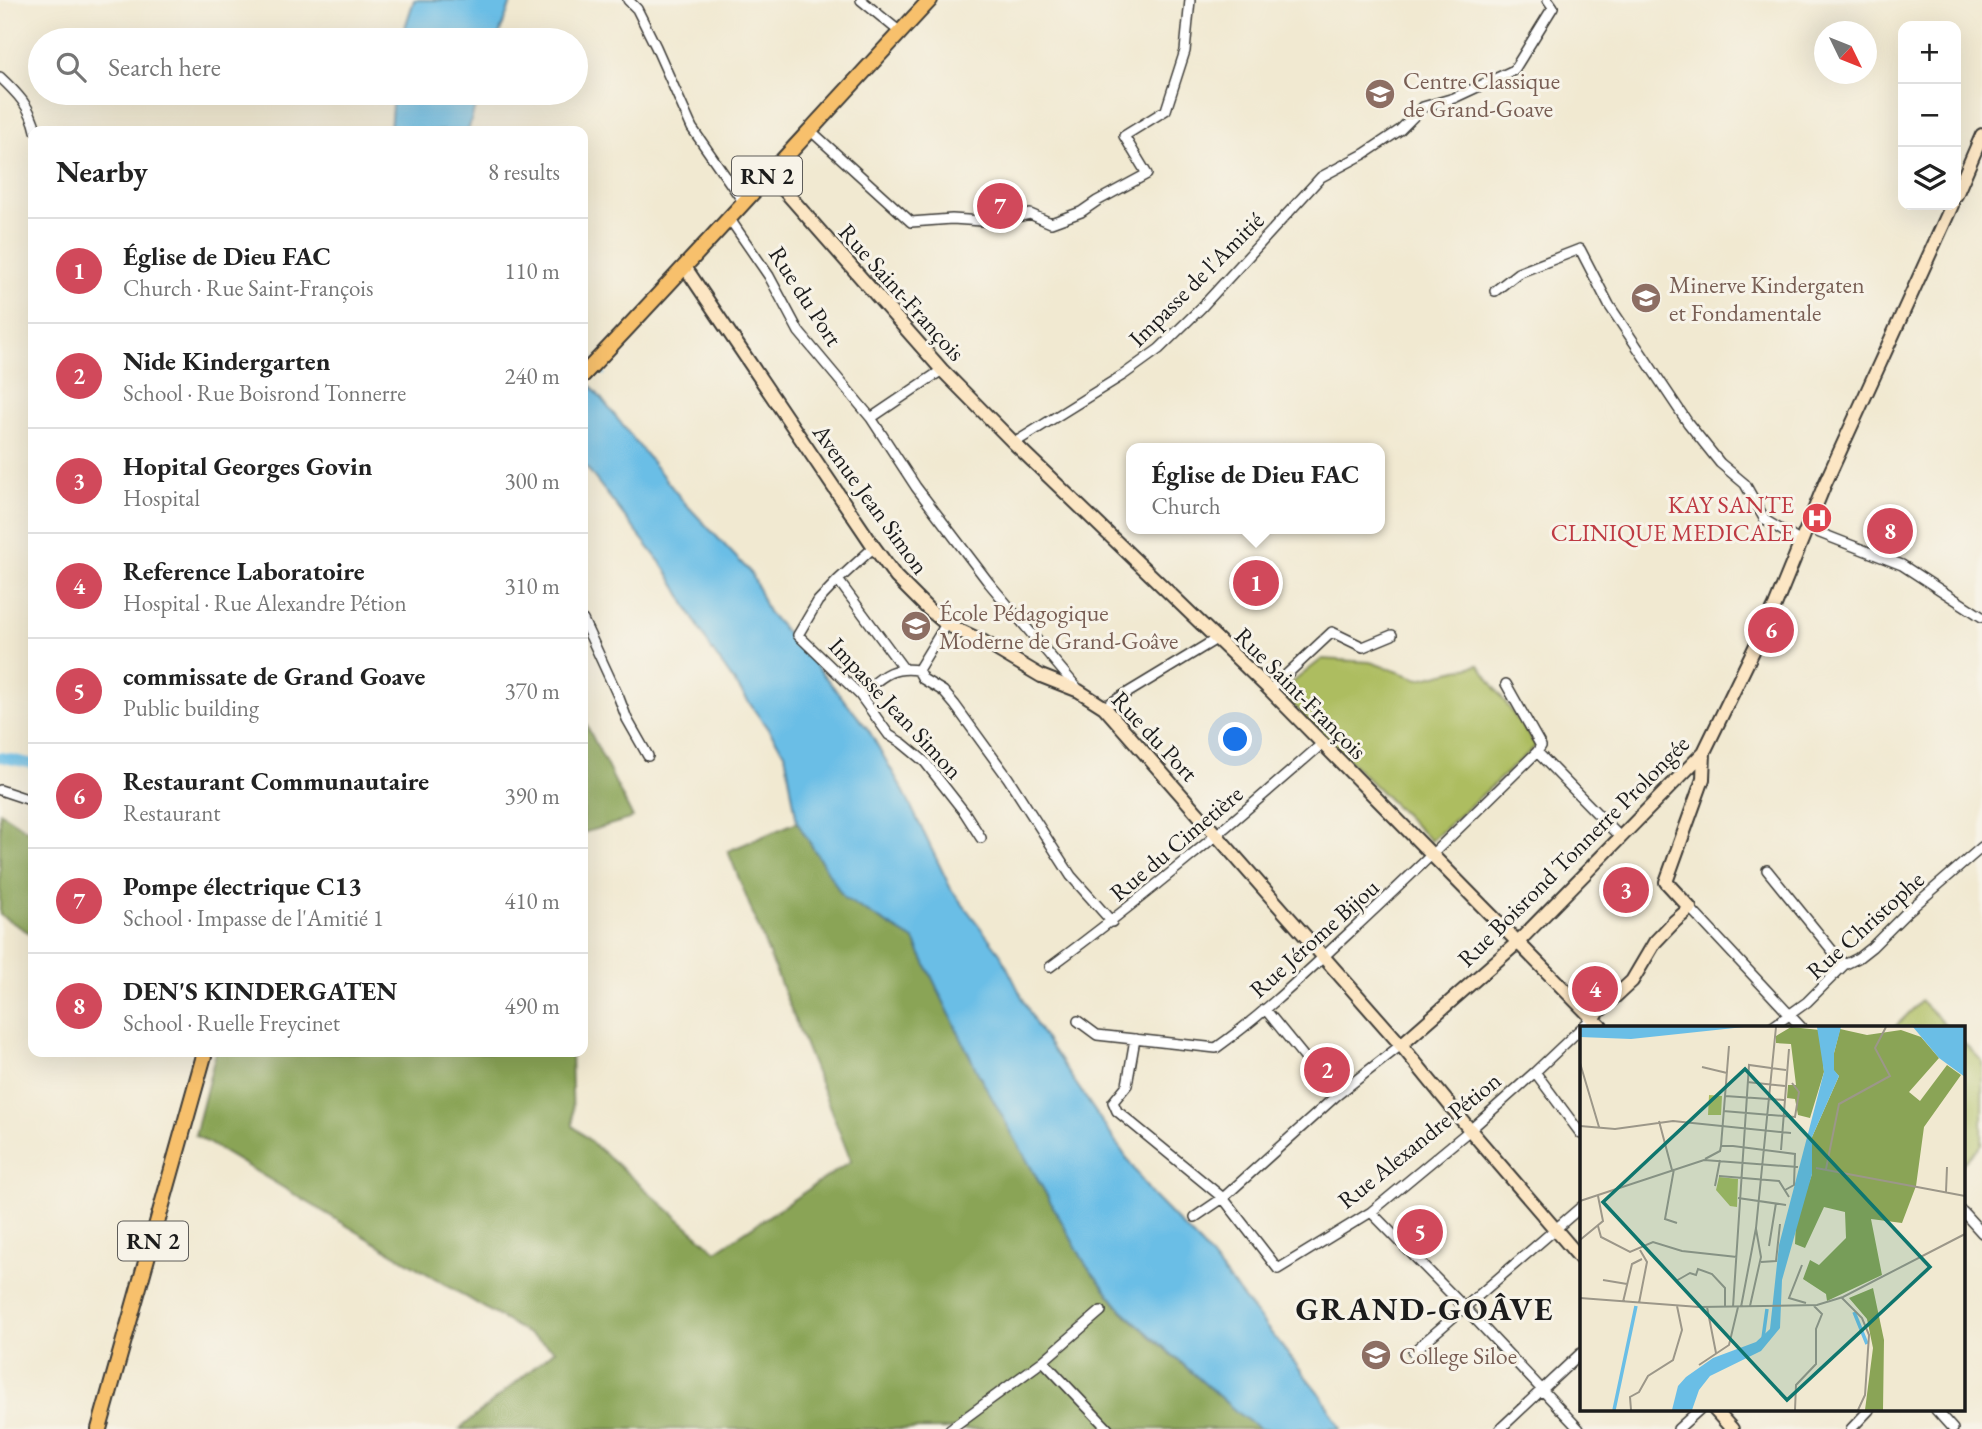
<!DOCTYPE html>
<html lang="en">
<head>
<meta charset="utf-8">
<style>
	body { margin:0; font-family:"EB Garamond",serif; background:#f6f6f6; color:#222 }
	.controls { position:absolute; right:21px; top:21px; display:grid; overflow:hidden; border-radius:14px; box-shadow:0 7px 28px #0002 }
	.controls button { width:63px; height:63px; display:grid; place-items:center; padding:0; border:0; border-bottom:2px solid #e0e0e0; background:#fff; color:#222; font:35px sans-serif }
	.compass { position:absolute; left:1814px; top:21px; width:63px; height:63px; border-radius:50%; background:#fff; box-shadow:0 7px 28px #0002; rotate:133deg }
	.you { position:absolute; left:1236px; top:740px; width:24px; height:24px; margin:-18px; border:5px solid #fff; border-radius:50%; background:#1a73e8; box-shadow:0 0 0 10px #1a73e833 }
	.badge { display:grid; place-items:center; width:46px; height:46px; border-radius:50%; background:#d1495b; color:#fff; font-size:23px; font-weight:700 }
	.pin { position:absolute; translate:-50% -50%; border:4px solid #fff; box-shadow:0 2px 7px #0006 }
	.popup { position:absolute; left:1126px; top:443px; width:259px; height:91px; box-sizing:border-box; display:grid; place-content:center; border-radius:14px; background:#fff; filter:drop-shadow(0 2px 5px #0005); font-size:23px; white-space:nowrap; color:#767676 }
	.popup b { font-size:26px; color:#222 }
	.popup::after { content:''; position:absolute; left:50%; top:100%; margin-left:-14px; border:14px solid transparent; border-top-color:#fff }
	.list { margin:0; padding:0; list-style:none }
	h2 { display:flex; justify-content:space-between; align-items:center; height:91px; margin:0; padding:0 28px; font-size:30px }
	h2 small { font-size:23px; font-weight:400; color:#767676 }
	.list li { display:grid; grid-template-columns:46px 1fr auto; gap:21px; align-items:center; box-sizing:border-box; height:105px; padding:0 28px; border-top:2px solid #e0e0e0 }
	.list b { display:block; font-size:26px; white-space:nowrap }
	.list p { margin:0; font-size:23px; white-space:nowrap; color:#767676 }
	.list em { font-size:23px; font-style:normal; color:#767676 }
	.icon { flex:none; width:38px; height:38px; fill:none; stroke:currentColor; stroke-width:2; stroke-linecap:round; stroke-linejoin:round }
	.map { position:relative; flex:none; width:1982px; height:1429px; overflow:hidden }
	.search { position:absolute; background:#fff; box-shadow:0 7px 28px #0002; left:28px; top:28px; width:560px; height:77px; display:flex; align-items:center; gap:18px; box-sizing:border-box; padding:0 24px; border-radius:38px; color:#767676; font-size:26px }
	.panel { position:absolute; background:#fff; box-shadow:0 7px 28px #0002; left:28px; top:126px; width:560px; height:931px; border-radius:14px }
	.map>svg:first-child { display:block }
	.green { fill:#adbd60; stroke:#646c3e; stroke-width:2 }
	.forest { fill:#8aa456; stroke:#536039; stroke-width:2 }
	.water { fill:#6abee6; stroke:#436d81; stroke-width:2 }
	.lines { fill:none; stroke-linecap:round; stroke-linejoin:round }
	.stream { stroke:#6abee6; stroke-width:2.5 }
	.canal { stroke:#6abee6; stroke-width:10 }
	.street-casing { stroke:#3c3b37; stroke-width:12 }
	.secondary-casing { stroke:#3c3b37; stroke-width:16 }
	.primary-casing { stroke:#3c3b37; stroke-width:18 }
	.street { stroke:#fff; stroke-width:9 }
	.secondary { stroke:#fce6c4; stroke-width:12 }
	.primary { stroke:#f7c06c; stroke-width:14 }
	.labels { text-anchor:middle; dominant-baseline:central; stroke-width:6; stroke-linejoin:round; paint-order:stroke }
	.shield { fill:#f7f3e8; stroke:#5e5c59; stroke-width:2 }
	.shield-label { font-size:23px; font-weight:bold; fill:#1c1c1c }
	.education-label { font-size:24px; fill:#785e54; stroke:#f7f3e8; text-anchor:start }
	.street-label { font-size:24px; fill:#1c1c1c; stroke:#f7f3e8 }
	.health-label { font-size:24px; fill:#be3a42; stroke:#f7f3e8; text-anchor:end }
	.district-label { font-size:32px; font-weight:bold; letter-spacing:2px; fill:#1c1c1c; stroke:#f7f3e8 }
	.inset-river { fill:none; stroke:#6abee6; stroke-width:3.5 }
	.inset-road { fill:none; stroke:#9c9789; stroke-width:2 }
	.view { fill:#0f766e; fill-opacity:0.15; stroke:#0f766e; stroke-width:3.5 }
	.inset-edge { fill:none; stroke:#1c1c1c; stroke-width:3.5 }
</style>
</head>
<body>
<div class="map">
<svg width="1982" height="1429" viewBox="0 0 1982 1429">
	<rect width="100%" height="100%" fill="#f7f3e8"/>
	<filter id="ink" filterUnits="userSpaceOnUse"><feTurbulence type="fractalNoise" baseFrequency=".0143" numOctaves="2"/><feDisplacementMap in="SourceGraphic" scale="14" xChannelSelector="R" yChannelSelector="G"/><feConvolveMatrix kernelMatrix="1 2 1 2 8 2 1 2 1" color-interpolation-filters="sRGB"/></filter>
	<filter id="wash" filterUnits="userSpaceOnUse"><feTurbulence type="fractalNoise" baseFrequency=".00686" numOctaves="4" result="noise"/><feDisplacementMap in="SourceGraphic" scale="28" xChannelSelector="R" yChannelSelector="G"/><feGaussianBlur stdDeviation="1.57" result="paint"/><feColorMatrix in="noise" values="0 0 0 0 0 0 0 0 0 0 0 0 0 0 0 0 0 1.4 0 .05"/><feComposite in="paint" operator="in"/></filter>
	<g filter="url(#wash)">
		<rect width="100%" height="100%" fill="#f1e9d1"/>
		<path class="green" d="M 1322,659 L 1370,662 L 1419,679 L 1479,665 L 1536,746 L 1431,841 L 1280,692 Z
			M 1921,1001 L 1949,1028 L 1894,1028 Z
			M 1963,1042 L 1982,1061 L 1982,1144 L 1963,1163 Z"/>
		<path class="forest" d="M 583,718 L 633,818 L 583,833 Z
			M 0,812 L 33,834 L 33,935 L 0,915 Z
			M 797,822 L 844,898 L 914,940 L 978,1073 L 1085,1263 L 1122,1311 L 1239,1414 L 1260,1429 L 460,1429 L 555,1350 L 195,1135 L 216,1052 L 571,1052 L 573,1126 L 716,1251 L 851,1161 L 728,851 Z"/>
		<path class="water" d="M 414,0 L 512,0 L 497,40 L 401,40 Z
			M 393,93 L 479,93 L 468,131 L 390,131 Z
			M 583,380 L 592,387 L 683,501 L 752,574 L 768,612 L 817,667 L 868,729 L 904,792 L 951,889 L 1000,953 L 1036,1025 L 1152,1195 L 1202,1246 L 1322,1397 L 1341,1429 L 1260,1429 L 1239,1414 L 1122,1310 L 1085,1263 L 978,1073 L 914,940 L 844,898 L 797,822 L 785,753 L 711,649 L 667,571 L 583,463 Z"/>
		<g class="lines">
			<path class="stream" d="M 583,344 L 592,357
				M 598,365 L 604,374"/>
			<path class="canal" d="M 0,757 L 33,764"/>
		</g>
	</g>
	<g filter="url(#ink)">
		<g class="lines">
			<g class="street-casing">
				<path id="street" d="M 628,0 L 637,9 L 656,47 L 692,128 L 744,203
					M 861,0 L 900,32
					M 0,77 C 17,93 31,107 36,131
					M 810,130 L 911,222 L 952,219 L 997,222 L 1030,214 L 1051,223 L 1081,212 L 1097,201 L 1147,174 L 1124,136 L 1166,110 L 1185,51 L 1190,0
					M 729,218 L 769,276 L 799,332 L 871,418 L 916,487 L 989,583 L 1078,689
					M 1495,291 L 1518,273 L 1580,249 L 1609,305 L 1688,423 L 1720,463 L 1745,484 L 1765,520 L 1801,542
					M 871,418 L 942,370
					M 1014,443 L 1123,375 L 1159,349 L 1201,308 L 1321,177 L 1364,154 L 1400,130 L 1423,107 L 1454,98 L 1514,70 L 1553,7 L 1548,0
					M 1807,528 L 1902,565 L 1982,617
					M 874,547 L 838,580 L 818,601 L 798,635 L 860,695 L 889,735 L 902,743 L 925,762 L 965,813 L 981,838
					M 838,580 L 903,668
					M 583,620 L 619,698 L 627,719 L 648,756
					M 918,670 L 923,679 L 943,691 L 955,705 L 1008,778 L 1071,876 L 1112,922
					M 1506,684 L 1541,746 L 1537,752 L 1621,838
					M 1270,690 L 1332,632 L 1363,647 L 1392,635
					M 860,695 C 881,678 889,666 918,670 L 946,624
					M 1104,707 L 1218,638
					M 0,790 L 33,801
					M 1767,870 L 1844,965
					M 1690,908 L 1802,1028
					M 1050,967 C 1145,897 1234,821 1323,743
					M 1265,1009 L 1336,1096
					M 1078,1021 L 1097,1035 L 1216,1048 C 1264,1014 1306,973 1349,933 C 1413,874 1475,813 1537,752
					M 1771,1028 L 1807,1002 L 1844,965 L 1858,958 L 1872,947 L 1907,912 L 1982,847
					M 1135,1039 L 1127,1085 L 1113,1102 L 1117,1111 L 1223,1198 L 1278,1269 L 1371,1212 L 1470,1130 L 1535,1072 L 1592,1018
					M 1535,1072 L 1581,1134
					M 1371,1212 L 1464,1307 L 1579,1429
					M 1963,1212 L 1982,1233
					M 1195,1217 L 1223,1198 L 1336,1096 L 1401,1045
					M 1413,1352 L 1581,1207
					M 1043,1361 L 1108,1429
					M 1936,1410 L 1953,1429
					M 950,1429 L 1043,1361 L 1101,1311
					M 1500,1429 L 1581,1353
					M 1678,1429 L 1699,1410
					M 1851,1429 L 1869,1410"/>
			</g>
			<g class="secondary-casing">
				<path id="secondary" d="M 769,173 L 942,370 L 1014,443 L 1270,690 L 1602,1028
					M 1956,195 L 1982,135
					M 685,267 L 874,547 L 896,577 L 927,608 L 946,624 L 984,642 L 1041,676 L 1079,691 L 1104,707 L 1401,1045 L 1470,1130 L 1581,1259
					M 1592,1018 L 1632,981 L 1655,942 L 1675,921 L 1690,908 L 1666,882 L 1703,779 L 1704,752
					M 1401,1045 L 1517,943 L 1704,752 L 1775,606 L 1824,486 L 1952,205
					M 1715,1410 L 1732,1429"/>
			</g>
			<g class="primary-casing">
				<path id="primary" d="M 583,375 C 700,252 814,125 930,0
					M 99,1429 L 205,1052"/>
			</g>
			<use href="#street" class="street"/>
			<use href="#secondary" class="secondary"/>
			<use href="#primary" class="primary"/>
		</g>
	</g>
	<defs>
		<g id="university-disc" transform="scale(1.575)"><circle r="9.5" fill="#8d6e63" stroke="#f7f3e8"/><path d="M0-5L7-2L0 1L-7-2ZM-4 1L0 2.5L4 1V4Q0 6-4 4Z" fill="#fff"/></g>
		<g id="school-disc" transform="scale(1.575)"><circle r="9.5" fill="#8d6e63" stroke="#f7f3e8"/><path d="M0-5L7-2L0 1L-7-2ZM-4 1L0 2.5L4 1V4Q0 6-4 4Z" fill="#fff"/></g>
		<g id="hospital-disc" transform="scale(1.575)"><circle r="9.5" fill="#e0444e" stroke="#f7f3e8"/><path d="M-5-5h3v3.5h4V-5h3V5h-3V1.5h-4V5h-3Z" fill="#fff"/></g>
	</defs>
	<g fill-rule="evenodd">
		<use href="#university-disc" x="1380" y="94"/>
		<use href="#school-disc" x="1646" y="298"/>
		<use href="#hospital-disc" x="1817" y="518"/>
		<use href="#school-disc" x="916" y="626"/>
		<use href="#school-disc" x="1376" y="1355"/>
	</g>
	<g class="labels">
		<g class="shield">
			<rect x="732" y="156.5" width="70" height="39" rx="5"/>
			<rect x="118" y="1221.5" width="70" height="39" rx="5"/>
		</g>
		<g class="shield-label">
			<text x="767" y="176">RN 2</text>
			<text x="153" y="1241">RN 2</text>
		</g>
		<g class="education-label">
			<text x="1403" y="80">Centre Classique<tspan x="1403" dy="28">de Grand-Goave</tspan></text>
			<text x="1669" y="284">Minerve Kindergaten<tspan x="1669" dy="28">et Fondamentale</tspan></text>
			<text x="939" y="612">École Pédagogique<tspan x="939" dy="28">Moderne de Grand-Goâve</tspan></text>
			<text x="1399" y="1355">College Siloe</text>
		</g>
		<g class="street-label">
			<text transform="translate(1196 279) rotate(-45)">Impasse de l'Amitié</text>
			<text transform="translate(902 292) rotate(48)">Rue Saint-François</text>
			<text transform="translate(806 296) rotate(57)">Rue du Port</text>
			<text transform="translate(871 499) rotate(54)">Avenue Jean Simon</text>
			<text transform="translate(1301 693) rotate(45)">Rue Saint-François</text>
			<text transform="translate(896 708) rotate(47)">Impasse Jean Simon</text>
			<text transform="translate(1155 736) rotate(47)">Rue du Port</text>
			<text transform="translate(1176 843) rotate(-40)">Rue du Cimetière</text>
			<text transform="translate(1573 851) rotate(-45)">Rue Boisrond Tonnerre Prolongée</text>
			<text transform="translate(1865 925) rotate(-42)">Rue Christophe</text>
			<text transform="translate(1314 938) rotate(-42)">Rue Jérome Bijou</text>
			<text transform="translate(1419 1140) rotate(-39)">Rue Alexandre Pétion</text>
		</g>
		<g class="health-label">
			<text x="1794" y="504">KAY SANTE<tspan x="1794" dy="28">CLINIQUE MEDICALE</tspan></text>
		</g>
		<g class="district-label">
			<text x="1425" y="1309">GRAND-GOÂVE</text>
		</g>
	</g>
	<g transform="translate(1580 1026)">
		<rect width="385" height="385" fill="#f1e9d1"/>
		<path d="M 129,69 L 142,70 L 141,89 L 128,89 ZM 139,151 L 158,153 L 157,181 L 150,180 L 136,164 Z" fill="#adbd60"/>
		<path d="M 211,1 L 240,4 L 244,46 L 230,92 L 218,89 L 215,73 L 207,72 L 208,59 L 216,59 L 211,18 L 196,17 L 196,10 ZM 260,3 L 287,9 L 321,4 L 341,11 L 359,32 L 329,66 L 340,75 L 367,39 L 381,49 L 344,101 L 336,160 L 322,197 L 291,193 L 302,249 L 247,275 L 246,268 L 223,253 L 230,234 L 239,239 L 266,212 L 265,186 L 244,181 L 225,222 L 215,218 L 216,195 L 232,148 L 232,111 L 259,50 L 254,45 L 254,27 ZM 293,262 L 304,314 L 303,384 L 285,384 L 293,322 L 287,293 L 269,272 Z" fill="#8aa456"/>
		<path d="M 0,1 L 164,1 L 51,13 L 0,11 ZM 237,1 L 261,1 L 254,27 L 254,44 L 259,50 L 232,111 L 232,148 L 202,254 L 200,302 L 181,325 L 130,350 L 119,364 L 112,384 L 92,384 L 98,360 L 106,351 L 133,332 L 176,316 L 190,303 L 199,219 L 244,46 ZM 333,1 L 385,1 L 385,51 L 359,32 Z" fill="#6abee6"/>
		<path class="inset-river" d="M 274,286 L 287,318M 183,312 L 187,283M 34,384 L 56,280"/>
		<path class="inset-road" d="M 0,37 L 19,101M 122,41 L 147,47M 167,56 L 205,60M 145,70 L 204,74M 143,85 L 215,91 L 219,66 L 212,57M 79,95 L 92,144M 0,100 L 35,103 L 93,95 L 211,107M 141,120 L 149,20M 201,124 L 209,23M 125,133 L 140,125 L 141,120 L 153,120 L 215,128 L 214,159 L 205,164M 236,142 L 385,170M 94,143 L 85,193 L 97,197M 246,143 L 259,78 L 310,50 L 295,22 L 306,1M 139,150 L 199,155 L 209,171M 135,160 L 140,134M 366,166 L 367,141M 158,172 L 206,179M 0,175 L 124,134 L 218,141M 18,200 L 21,211 L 50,226 L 73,216 L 102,225 L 157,231M 0,214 L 23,195 L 18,170M 189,220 L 196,177M 181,236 L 196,235 L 200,198M 222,239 L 209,272 L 226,277M 23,254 L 47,258M 96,255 L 110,247 L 116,249 L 118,243 L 132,248 L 145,262 L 145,281M 0,272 L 119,281 L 237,279 L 263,271 L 385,208M 262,272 L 282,292 L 289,309 L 285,369 L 278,384M 43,276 L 52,238 L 62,233M 59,277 L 67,236 L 60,224M 170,280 L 181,231 L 176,203M 127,281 L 136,327M 153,281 L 169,39 L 206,44M 161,281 L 176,202 L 196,1M 119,339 L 149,319 L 158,281M 51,384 L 50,371 L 59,366 L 68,350 L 93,334 L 102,304 L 97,280M 215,384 L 216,359 L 236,338 L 236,303 L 242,288 L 234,280"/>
		<path class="view" d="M 165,43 L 350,241 L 207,374 L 23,176 Z"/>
		<rect width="385" height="385" class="inset-edge"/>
	</g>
</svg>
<div class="controls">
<button>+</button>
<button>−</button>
<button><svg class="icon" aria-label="layers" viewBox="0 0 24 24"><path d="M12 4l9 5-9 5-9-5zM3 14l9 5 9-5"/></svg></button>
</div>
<svg class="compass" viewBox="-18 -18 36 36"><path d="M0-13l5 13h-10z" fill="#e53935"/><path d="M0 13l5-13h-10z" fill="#767676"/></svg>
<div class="you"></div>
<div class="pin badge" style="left:1256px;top:583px">1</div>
<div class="popup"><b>Église de Dieu FAC</b>Church</div>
<div class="pin badge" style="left:1327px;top:1070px">2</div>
<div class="pin badge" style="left:1626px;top:890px">3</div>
<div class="pin badge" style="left:1595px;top:989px">4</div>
<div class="pin badge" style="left:1420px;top:1232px">5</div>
<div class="pin badge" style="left:1771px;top:630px">6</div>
<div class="pin badge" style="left:1000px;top:206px">7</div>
<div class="pin badge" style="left:1890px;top:531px">8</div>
<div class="search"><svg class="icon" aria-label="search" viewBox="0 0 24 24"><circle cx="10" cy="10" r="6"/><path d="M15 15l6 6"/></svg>Search here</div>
<section class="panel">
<h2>Nearby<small>8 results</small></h2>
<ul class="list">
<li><span class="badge">1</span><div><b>Église de Dieu FAC</b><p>Church · Rue Saint-François</p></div><em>110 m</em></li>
<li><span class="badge">2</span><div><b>Nide Kindergarten</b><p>School · Rue Boisrond Tonnerre</p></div><em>240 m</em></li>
<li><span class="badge">3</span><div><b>Hopital Georges Govin</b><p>Hospital</p></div><em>300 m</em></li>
<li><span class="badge">4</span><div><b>Reference Laboratoire</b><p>Hospital · Rue Alexandre Pétion</p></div><em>310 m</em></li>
<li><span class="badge">5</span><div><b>commissate de Grand Goave</b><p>Public building</p></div><em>370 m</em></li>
<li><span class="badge">6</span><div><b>Restaurant Communautaire</b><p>Restaurant</p></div><em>390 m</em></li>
<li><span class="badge">7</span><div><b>Pompe électrique C13</b><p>School · Impasse de l'Amitié 1</p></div><em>410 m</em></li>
<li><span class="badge">8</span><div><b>DEN'S KINDERGATEN</b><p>School · Ruelle Freycinet</p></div><em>490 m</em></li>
</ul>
</section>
</div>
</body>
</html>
